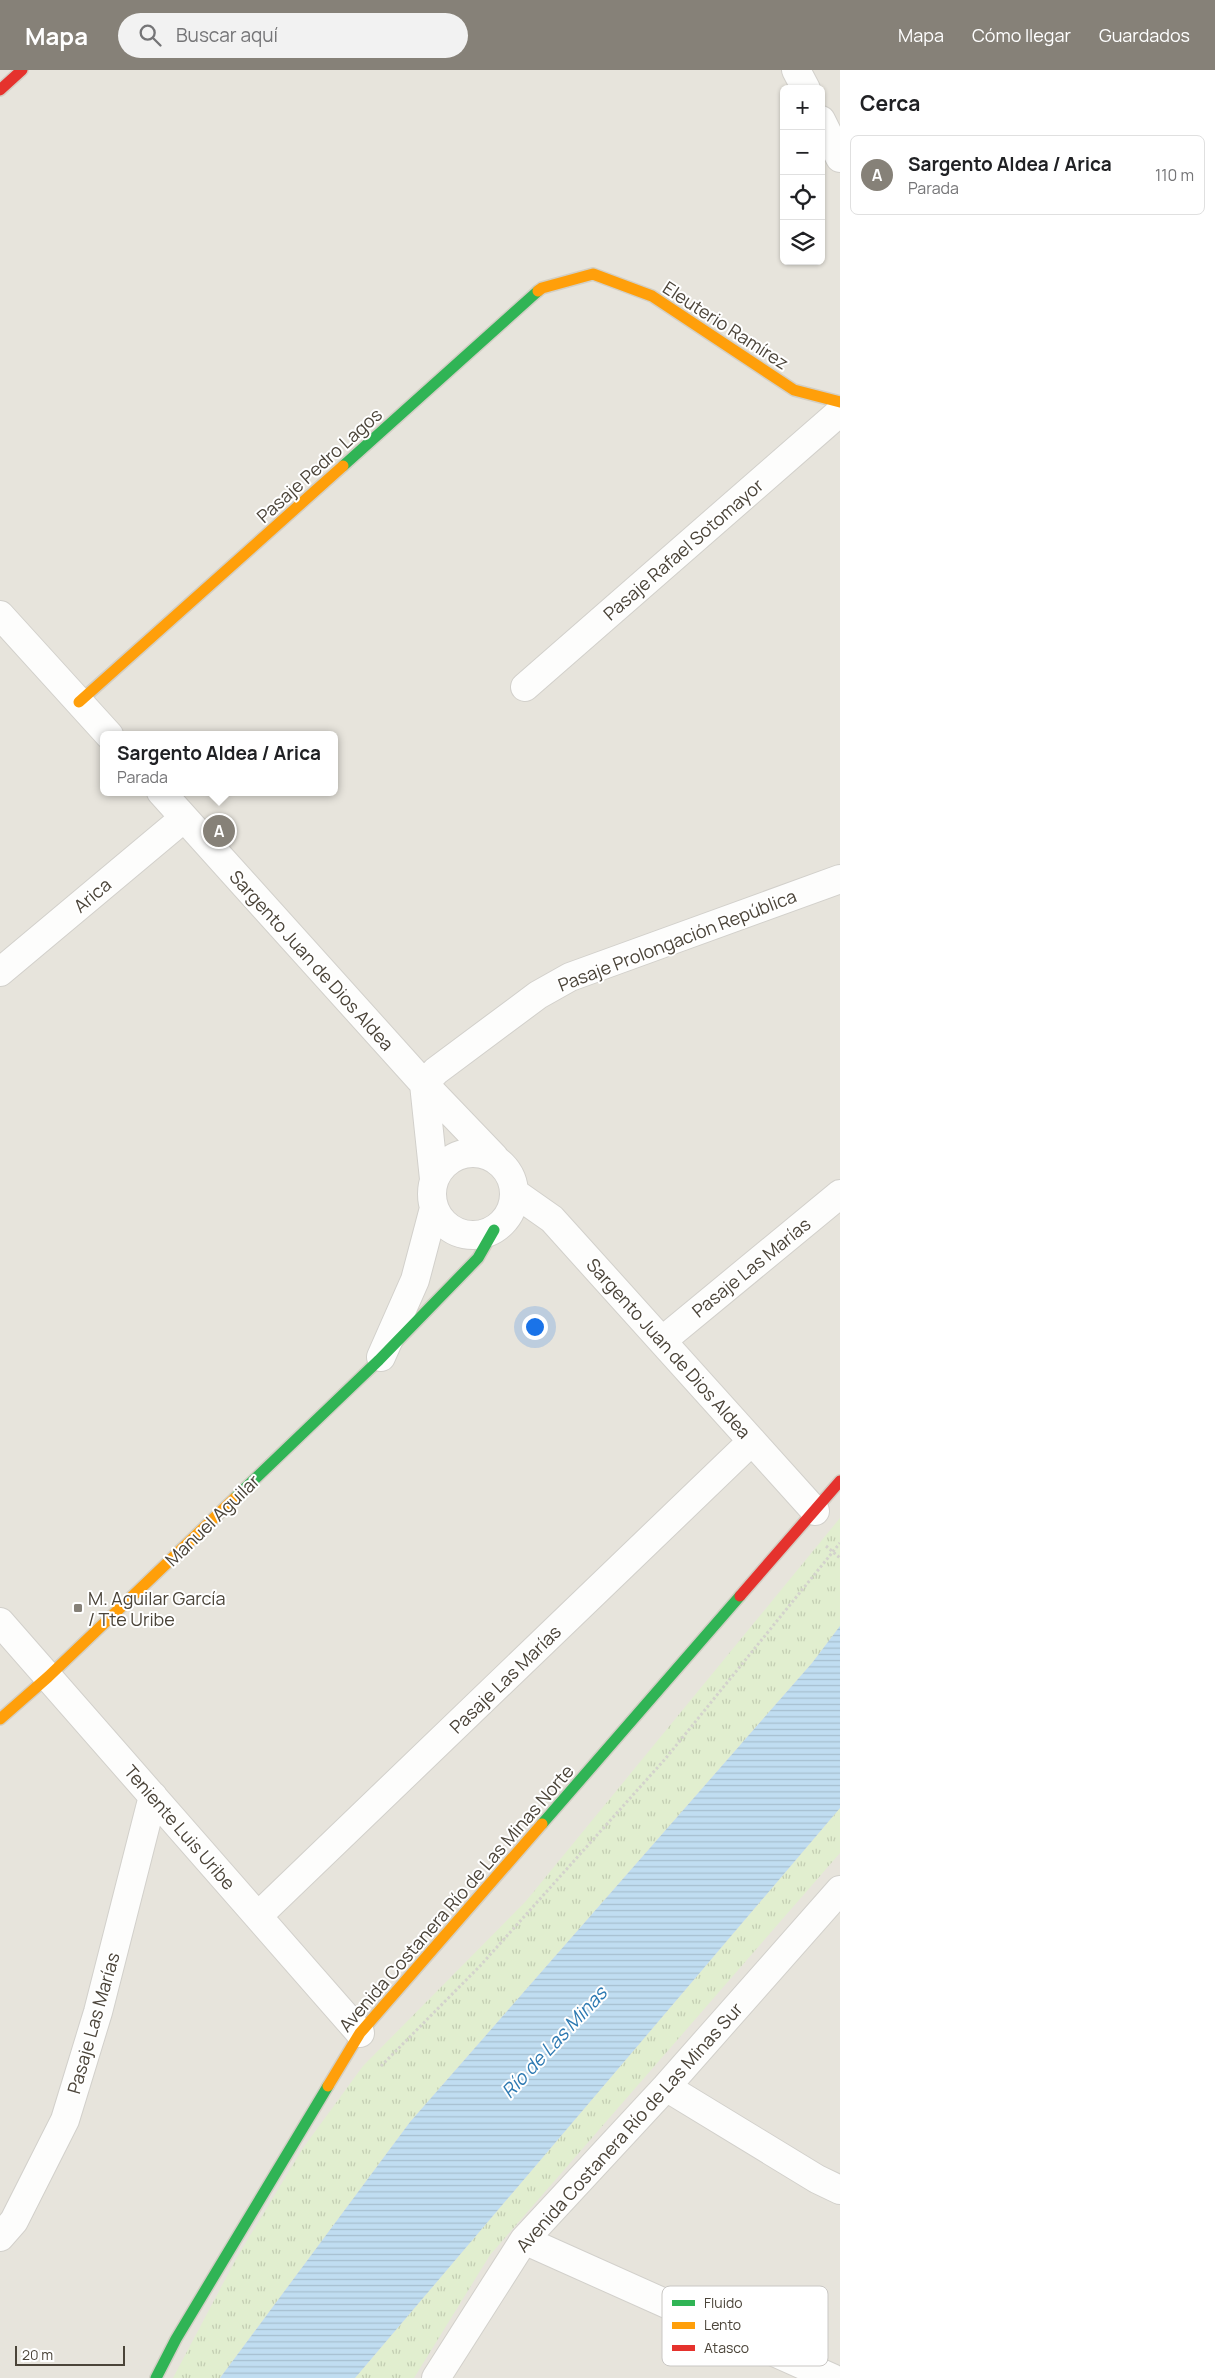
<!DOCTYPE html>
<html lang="es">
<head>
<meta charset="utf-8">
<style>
	body { margin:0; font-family:Manrope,sans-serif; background:#f2f2f2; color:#202124 }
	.controls { position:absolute; right:15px; top:15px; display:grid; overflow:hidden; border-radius:8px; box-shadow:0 1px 4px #0004 }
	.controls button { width:45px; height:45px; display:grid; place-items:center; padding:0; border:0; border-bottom:1px solid #e0e0e0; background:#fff; color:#202124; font:25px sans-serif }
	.scale { position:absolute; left:15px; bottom:12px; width:110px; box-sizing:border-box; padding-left:5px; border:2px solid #4b4439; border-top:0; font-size:14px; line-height:18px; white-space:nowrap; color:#4b4439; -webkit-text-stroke:4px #fff; paint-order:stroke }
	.you { position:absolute; left:534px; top:1256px; width:18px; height:18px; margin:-12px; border:4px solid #fff; border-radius:50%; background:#1a73e8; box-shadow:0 0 0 8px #1a73e833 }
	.badge { display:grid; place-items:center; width:32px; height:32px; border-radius:50%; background:#868178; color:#fff; font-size:16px; font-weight:700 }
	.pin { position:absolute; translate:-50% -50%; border:2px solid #fff; box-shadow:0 1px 5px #0006 }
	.popup { position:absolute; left:100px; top:661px; width:238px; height:65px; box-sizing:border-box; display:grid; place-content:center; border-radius:8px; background:#fff; filter:drop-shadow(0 1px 4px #0005); font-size:16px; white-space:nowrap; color:#757577 }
	.popup b { font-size:19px; color:#202124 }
	.popup::after { content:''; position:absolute; left:50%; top:100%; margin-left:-10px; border:10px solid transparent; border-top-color:#fff }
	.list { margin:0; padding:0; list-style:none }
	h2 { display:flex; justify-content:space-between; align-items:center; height:65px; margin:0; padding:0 20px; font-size:21px }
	h2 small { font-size:16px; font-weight:400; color:#757577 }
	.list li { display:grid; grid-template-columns:32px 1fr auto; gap:15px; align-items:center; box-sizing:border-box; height:80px; margin:0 10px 10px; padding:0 10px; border:1px solid #e0e0e0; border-radius:8px }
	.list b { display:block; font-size:19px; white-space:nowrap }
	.list p { margin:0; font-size:16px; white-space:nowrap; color:#757577 }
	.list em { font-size:16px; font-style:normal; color:#757577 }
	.icon { flex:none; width:28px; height:28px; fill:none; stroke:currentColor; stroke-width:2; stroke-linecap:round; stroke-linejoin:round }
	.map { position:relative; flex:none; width:840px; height:2308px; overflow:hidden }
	header { display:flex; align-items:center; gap:30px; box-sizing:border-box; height:70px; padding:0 25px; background:#868178; color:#fff }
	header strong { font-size:24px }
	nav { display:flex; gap:28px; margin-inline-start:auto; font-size:18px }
	.search { width:350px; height:45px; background:#f2f2f2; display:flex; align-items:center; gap:12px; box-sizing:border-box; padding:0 18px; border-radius:28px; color:#757577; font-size:19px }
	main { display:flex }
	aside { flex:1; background:#fff }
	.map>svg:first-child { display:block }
	.residential { fill:#e7e4dc; fill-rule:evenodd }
	.grass { fill:url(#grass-tufts) }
	.water { fill:url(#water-rules) }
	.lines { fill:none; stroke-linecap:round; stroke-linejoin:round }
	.street-casing { stroke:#d2d0cb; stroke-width:30 }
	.fast-casing { stroke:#d3cfc5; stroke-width:14 }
	.slow-casing { stroke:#d3cfc5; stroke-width:14 }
	.jam-casing { stroke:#d3cfc5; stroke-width:14 }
	.path { stroke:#d3d2cc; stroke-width:3; stroke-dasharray:2.5 2.5; stroke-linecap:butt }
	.street { stroke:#fdfdfc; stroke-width:28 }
	.fast { stroke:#30b455; stroke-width:11 }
	.slow { stroke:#ff9f0a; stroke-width:11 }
	.jam { stroke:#e5322d; stroke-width:11 }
	.poi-dot { fill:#868178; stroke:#fff; stroke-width:2 }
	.labels { text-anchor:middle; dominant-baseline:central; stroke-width:4; stroke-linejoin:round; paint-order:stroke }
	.street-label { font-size:18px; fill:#4b4439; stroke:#fff }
	.poi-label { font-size:18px; fill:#4b4439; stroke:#fff; text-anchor:start }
	.water-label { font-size:19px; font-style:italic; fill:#2e7ab2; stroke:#fff }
	.key { fill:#fff; stroke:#c9c7c4; stroke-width:1 }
	.key-label { font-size:14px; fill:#4b4439 }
</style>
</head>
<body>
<header>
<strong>Mapa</strong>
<div class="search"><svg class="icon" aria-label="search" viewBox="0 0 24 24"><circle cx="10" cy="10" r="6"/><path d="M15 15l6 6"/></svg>Buscar aquí</div>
<nav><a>Mapa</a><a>Cómo llegar</a><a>Guardados</a></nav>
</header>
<main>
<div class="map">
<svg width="840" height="2308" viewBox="0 0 840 2308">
	<defs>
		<pattern id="grass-tufts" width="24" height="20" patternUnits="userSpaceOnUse" patternTransform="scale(1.25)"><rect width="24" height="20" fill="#e1eecf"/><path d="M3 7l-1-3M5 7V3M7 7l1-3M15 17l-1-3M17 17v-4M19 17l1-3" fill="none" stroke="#c3cdb2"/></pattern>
		<pattern id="water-rules" width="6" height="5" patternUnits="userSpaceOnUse" patternTransform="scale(1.25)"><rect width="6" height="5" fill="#c0ddf1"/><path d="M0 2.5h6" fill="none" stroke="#a6bfcf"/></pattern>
	</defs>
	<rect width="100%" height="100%" fill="#f4f2ee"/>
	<path class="residential" d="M 0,0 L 840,0 L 840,2308 L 0,2308 ZM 784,19 L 821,19 L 821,191 L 784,191 ZM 104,665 L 334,665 L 334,722 L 104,722 Z"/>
	<path class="grass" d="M 840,1448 L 840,1556 L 812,1593 L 410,2052 L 220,2308 L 173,2308 L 236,2189 L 303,2078 L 363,1996 L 526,1831 Z
		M 840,1738 L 840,1783 L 490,2185 L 414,2308 L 355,2308 Z"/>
	<path class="water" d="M 840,1556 L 840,1738 L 355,2308 L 220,2308 L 410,2052 L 812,1593 Z"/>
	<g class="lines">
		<g class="street-casing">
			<path id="street" d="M 796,0 L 806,19
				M 821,50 L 840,88
				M 0,545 L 109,665
				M 525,617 L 840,342
				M 161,722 L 424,1014 L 494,1087
				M 0,902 L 184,748
				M 424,1014 L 436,1001 L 538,925 L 570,907 L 840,809
				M 424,1014 L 434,1109
				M432 1124a41 41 0 1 1 82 0a41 41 0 1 1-82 0Z
				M 515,1123 L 552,1149 L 815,1441
				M 663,1270 L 840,1124
				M 381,1287 L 415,1210 L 434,1138
				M 0,1552 L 360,1963
				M 258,1846 L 752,1371
				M 666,2017 L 817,2109 L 840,2120
				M 0,2167 L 14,2151 L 65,2050 L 98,1942 L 153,1726
				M 524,2170 L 832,2308
				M 436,2308 L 524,2170 L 666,2017 L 840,1820"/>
		</g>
		<g class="fast-casing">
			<path id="fast" d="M 343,396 L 538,221
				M 235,1428 L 379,1290 L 478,1188 L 494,1160
				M 542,1754 L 740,1526
				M 156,2308 L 176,2269 L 328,2016"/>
		</g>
		<g class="slow-casing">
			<path id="slow" d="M 538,221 L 542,218 L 593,204 L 652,226 L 794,320 L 840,332
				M 79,632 L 343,396
				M 0,1649 L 48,1607 L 235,1428
				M 328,2016 L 360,1963 L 542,1754"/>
		</g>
		<g class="jam-casing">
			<path id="jam" d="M 0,20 L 22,0
				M 740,1526 L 840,1411"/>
		</g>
		<path class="path" d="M 826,1476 L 840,1488
			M 381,1996 L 480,1896 L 666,1688 L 840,1473"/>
		<use href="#street" class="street"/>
		<use href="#fast" class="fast"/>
		<use href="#slow" class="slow"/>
		<use href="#jam" class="jam"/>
	</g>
	<rect class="poi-dot" x="73" y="1533" width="10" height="10" rx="2.5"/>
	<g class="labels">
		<g class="street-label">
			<text transform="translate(726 255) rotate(33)">Eleuterio Ramírez</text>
			<text transform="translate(319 395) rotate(-42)">Pasaje Pedro Lagos</text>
			<text transform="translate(683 479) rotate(-41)">Pasaje Rafael Sotomayor</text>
			<text transform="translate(92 825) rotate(-40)">Arica</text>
			<text transform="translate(677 870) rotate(-21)">Pasaje Prolongación República</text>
			<text transform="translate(312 890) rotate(48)">Sargento Juan de Dios Aldea</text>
			<text transform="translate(751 1197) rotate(-39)">Pasaje Las Marías</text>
			<text transform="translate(669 1278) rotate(48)">Sargento Juan de Dios Aldea</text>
			<text transform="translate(212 1450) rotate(-44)">Manuel Aguilar</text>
			<text transform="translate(505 1609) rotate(-44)">Pasaje Las Marías</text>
			<text transform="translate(180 1757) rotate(49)">Teniente Luis Uribe</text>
			<text transform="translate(456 1828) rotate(-49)">Avenida Costanera Río de Las Minas Norte</text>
			<text transform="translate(93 1953) rotate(-74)">Pasaje Las Marías</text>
			<text transform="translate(629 2057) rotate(-48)">Avenida Costanera Río de Las Minas Sur</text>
		</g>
		<g class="poi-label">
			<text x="88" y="1528">M. Aguilar García<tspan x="88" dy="21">/ Tte Uribe</tspan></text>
		</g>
		<g class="water-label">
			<text transform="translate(554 1972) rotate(-47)">Río de Las Minas</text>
		</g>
	</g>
	<rect x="662" y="2216" width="166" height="80" rx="8" class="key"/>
	<rect x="672" y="2230" width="23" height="6" fill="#30b455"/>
	<rect x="672" y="2252" width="23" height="7" fill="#ff9f0a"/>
	<rect x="672" y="2275" width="23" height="6" fill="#e5322d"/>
	<g class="key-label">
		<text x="704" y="2238">Fluido</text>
		<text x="704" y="2260">Lento</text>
		<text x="704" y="2283">Atasco</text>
	</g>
</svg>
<div class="controls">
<button>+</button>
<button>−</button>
<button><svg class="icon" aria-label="locate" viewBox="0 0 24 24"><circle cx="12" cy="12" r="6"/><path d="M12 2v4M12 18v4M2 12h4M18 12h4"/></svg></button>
<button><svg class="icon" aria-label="layers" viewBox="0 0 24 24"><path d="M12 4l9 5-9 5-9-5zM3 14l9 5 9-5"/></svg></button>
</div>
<div class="scale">20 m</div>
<div class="you"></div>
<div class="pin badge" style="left:219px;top:761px">A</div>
<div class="popup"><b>Sargento Aldea / Arica</b>Parada</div>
</div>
<aside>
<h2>Cerca<small></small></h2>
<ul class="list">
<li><span class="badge">A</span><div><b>Sargento Aldea / Arica</b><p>Parada</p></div><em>110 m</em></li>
</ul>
</aside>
</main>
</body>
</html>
